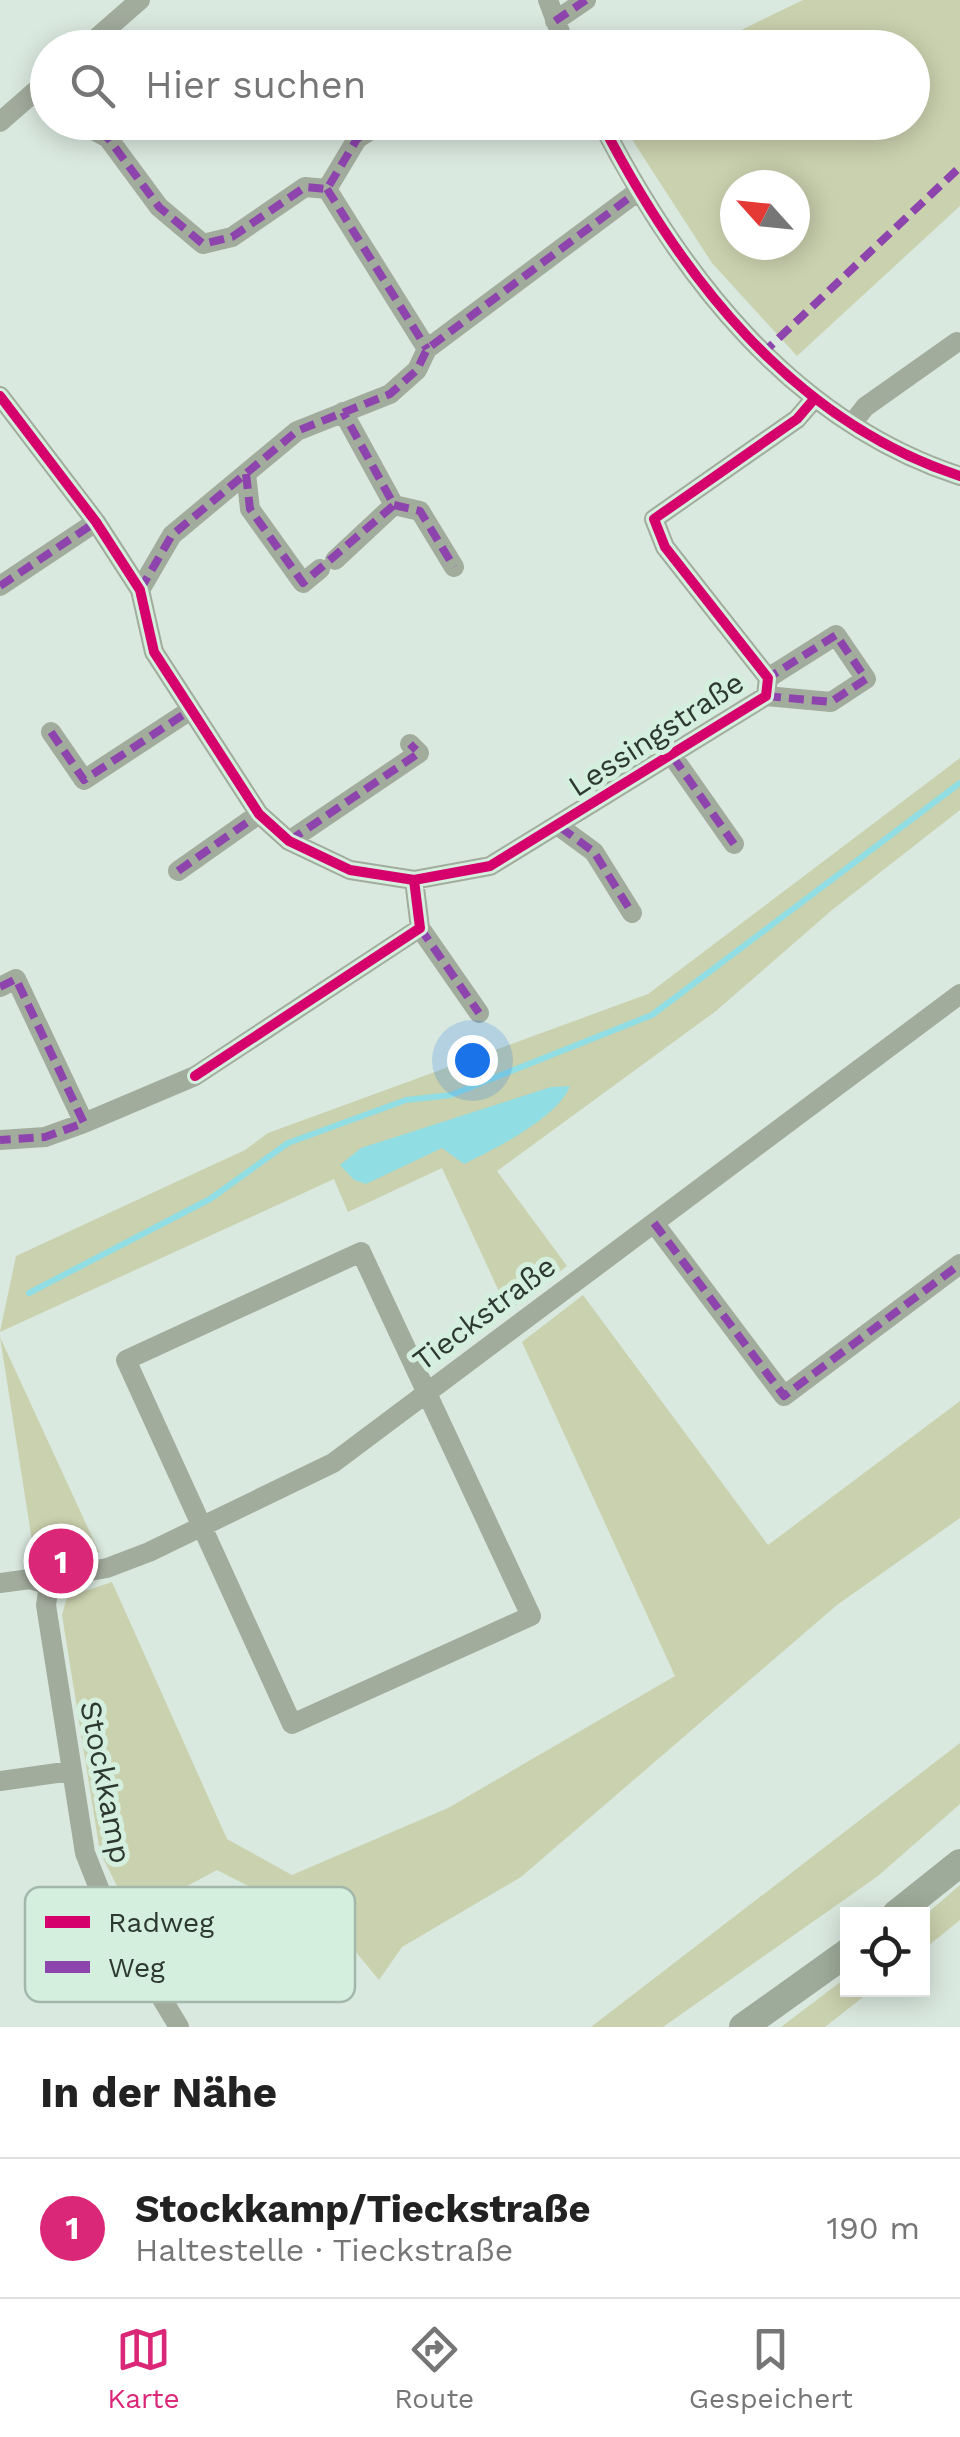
<!DOCTYPE html>
<html lang="de">
<head>
<meta charset="utf-8">
<style>
	body { margin:0; font-family:"Work Sans",sans-serif; background:#f6f6f6; color:#222 }
	.controls { position:absolute; right:30px; bottom:30px; display:grid; overflow:hidden; border-radius:0px; box-shadow:0 5px 25px #0003 }
	.controls button { width:90px; height:90px; display:grid; place-items:center; padding:0; border:0; border-bottom:2px solid #e0e0e0; background:#fff; color:#222; font:50px sans-serif }
	.compass { position:absolute; left:720px; top:170px; width:90px; height:90px; border-radius:50%; background:#fff; box-shadow:0 5px 25px #0003; rotate:297deg }
	.you { position:absolute; left:472px; top:1060px; width:35px; height:35px; margin:-25px; border:8px solid #fff; border-radius:50%; background:#1a73e8; box-shadow:0 0 0 15px #1a73e833 }
	.badge { display:grid; place-items:center; width:65px; height:65px; border-radius:50%; background:#db2777; color:#fff; font-size:32px; font-weight:700 }
	.pin { position:absolute; translate:-50% -50%; border:5px solid #fff; box-shadow:0 2px 10px #0006 }
	.list { margin:0; padding:0; list-style:none }
	h2 { display:flex; justify-content:space-between; align-items:center; height:130px; margin:0; padding:0 40px; font-size:42px }
	h2 small { font-size:32px; font-weight:400; color:#767676 }
	.list li { display:grid; grid-template-columns:65px 1fr auto; gap:30px; align-items:center; box-sizing:border-box; height:140px; padding:0 40px; border-top:2px solid #e0e0e0 }
	.list b { display:block; font-size:38px; white-space:nowrap }
	.list p { margin:0; font-size:32px; white-space:nowrap; color:#767676 }
	.list em { font-size:32px; font-style:normal; color:#767676 }
	.icon { flex:none; width:55px; height:55px; fill:none; stroke:currentColor; stroke-width:2; stroke-linecap:round; stroke-linejoin:round }
	.map { position:relative; flex:none; width:960px; height:2027px; overflow:hidden }
	.search { position:absolute; background:#fff; box-shadow:0 5px 25px #0003; left:30px; right:30px; top:30px; height:110px; display:flex; align-items:center; gap:25px; box-sizing:border-box; padding:0 35px; border-radius:55px; color:#767676; font-size:38px }
	.sheet { height:270px; background:#fff }
	nav { display:flex; justify-content:space-around; align-items:center; box-sizing:border-box; height:140px; border-top:2px solid #e0e0e0; background:#fff; font-size:28px; color:#767676 }
	nav a { display:grid; justify-items:center; gap:5px }
	nav .on { color:#db2777 }
	.map>svg:first-child { display:block }
	.green { fill:#cad1ae; fill-rule:evenodd }
	.water { fill:#90dde3 }
	.lines { fill:none; stroke-linecap:round; stroke-linejoin:round }
	.stream { stroke:#90dde3; stroke-width:6 }
	.minor { stroke:#a2ac9d; stroke-width:20 }
	.secondary { stroke:#9eab9a; stroke-width:28 }
	.quiet { stroke:#8e44ad; stroke-width:8; stroke-dasharray:15 8; stroke-linecap:butt }
	.cycleway-casing { stroke:#d4efde; stroke-width:16 }
	.cycleway { stroke:#d6006c; stroke-width:10 }
	.labels { text-anchor:middle; dominant-baseline:central; stroke-width:10; stroke-linejoin:round; paint-order:stroke }
	.street-label { font-size:30px; fill:#2d3831; stroke:#d4efde }
	.key { fill:#d4efde; stroke:#a2b8aa; stroke-width:2.5 }
	.key-label { font-size:28px; fill:#2d3831 }
</style>
</head>
<body>
<div class="map">
<svg width="960" height="2027" viewBox="0 0 960 2027">
	<rect width="100%" height="100%" fill="#dae9df"/>
	<path class="green" d="M 803,0 L 960,0 L 960,206 L 797,356 L 712,263 L 633,141 L 662,123 L 912,122 L 912,48 L 706,47 ZM 735,185 L 795,185 L 795,245 L 735,245 Z
		M 960,758 L 960,810 L 832,910 L 716,1011 L 497,1171 L 567,1266 L 508,1311 L 442,1168 L 348,1212 L 334,1179 L 0,1332 L 16,1256 L 245,1150 L 268,1133 L 648,994 Z
		M 583,1295 L 768,1545 L 960,1401 L 960,1518 L 837,1605 L 521,1877 L 402,1947 L 379,1980 L 340,1933 L 217,1870 L 132,1916 L 100,1852 L 62,1615 L 67,1597 L 112,1582 L 227,1839 L 292,1875 L 448,1808 L 675,1676 L 522,1342 Z
		M 0,1337 L 99,1552 L 35,1560 Z
		M 960,1743 L 960,1804 L 878,1876 L 663,2027 L 591,2027 Z
		M 960,1885 L 960,1920 L 923,1950 L 923,1917 Z
		M 847,1977 L 848,1990 L 872,1990 L 825,2027 L 781,2027 Z"/>
	<path class="water" d="M 570,1086 C 558,1118 494,1149 464,1164 L 442,1148 L 366,1184 L 354,1180 L 340,1165 L 361,1148 L 551,1087 Z"/>
	<g class="lines">
		<path class="stream" d="M 29,1293 L 210,1199 L 288,1143 L 406,1100 L 451,1095 L 652,1015 L 960,783"/>
		<path class="minor" d="M 548,0 L 566,48
			M 555,21 L 586,0
			M 85,48 L 140,0
			M 0,122 L 48,80
			M 78,122 L 108,138 L 159,207 L 203,244 L 232,237 L 305,187 L 327,189 L 357,139 L 383,122
			M 601,122 C 679,274 791,421 960,476
			M 327,189 L 427,349
			M 0,396 L 96,522 L 140,590 L 154,652 L 259,814 L 289,841 L 350,870 L 414,880 L 490,866 L 766,696 L 768,678 L 665,547 L 654,519 L 797,419 L 815,398
			M 852,424 L 865,407 L 957,342
			M 246,474 L 250,509 L 303,583 L 320,569
			M 394,505 L 420,511 L 454,567
			M 335,560 L 394,505 L 343,412
			M 0,586 L 96,522
			M 140,590 L 172,535 L 297,431 L 390,394 L 417,370 L 427,349 L 637,192
			M 766,696 L 831,702 L 866,679 L 836,635 L 768,678
			M 51,732 L 84,780 L 189,711
			M 673,757 L 734,844
			M 560,827 L 594,852 L 632,913
			M 289,841 L 419,753 L 410,744
			M 178,871 L 259,814
			M 420,928 L 479,1013
			M 0,987 L 16,979 L 84,1123 L 45,1137 L 0,1140
			M 84,1123 L 195,1076 L 420,928 L 414,880
			M 654,1223 L 784,1396 L 960,1264
			M 361,1252 L 531,1616 L 292,1724 L 126,1360 Z
			M 0,1583 L 30,1579 L 49,1585
			M 49,1585 L 62,1576 L 107,1568 L 149,1552 L 333,1463 L 960,994
			M 49,1585 L 46,1605 L 85,1853 L 106,1906 L 179,2027
			M 0,1781 L 71,1771"/>
		<path class="secondary" d="M 896,1914 L 960,1863
			M 743,2027 L 848,1952"/>
		<path class="quiet" d="M 555,21 L 586,0
			M 38,88 L 48,97
			M 78,122 L 108,138 L 159,207 L 203,244 L 232,237 L 305,187 L 327,189 L 357,139 L 383,122
			M 327,189 L 427,349
			M 762,354 L 960,167
			M 246,474 L 250,509 L 303,583 L 394,505 L 343,412
			M 394,505 L 420,511 L 454,567
			M 0,586 L 96,522
			M 140,590 L 172,535 L 297,431 L 390,394 L 417,370 L 427,349 L 637,192
			M 766,696 L 831,702 L 866,679 L 836,635 L 768,678
			M 51,732 L 84,780 L 189,711
			M 673,757 L 734,844
			M 560,827 L 594,852 L 632,913
			M 289,841 L 419,753 L 410,744
			M 178,871 L 259,814
			M 420,928 L 479,1013
			M 0,987 L 16,979 L 84,1123 L 45,1137 L 0,1140
			M 654,1223 L 784,1396 L 960,1264"/>
		<g class="cycleway-casing">
			<path id="cycleway" d="M 601,122 C 679,274 791,421 960,476
				M 0,396 L 96,522 L 140,590 L 154,652 L 259,814 L 289,841 L 350,870 L 414,880 L 490,866 L 766,696 L 768,678 L 665,547 L 654,519 L 797,419 L 815,398
				M 195,1076 L 420,928 L 414,880"/>
		</g>
		<use href="#cycleway" class="cycleway"/>
	</g>
	<g class="labels">
		<g class="street-label">
			<text transform="translate(656 734) rotate(-33)">Lessingstraße</text>
			<text transform="translate(484 1313) rotate(-37)">Tieckstraße</text>
			<text transform="translate(106 1782) rotate(79)">Stockkamp</text>
		</g>
	</g>
	<rect x="25" y="1887" width="330" height="115" rx="15" class="key"/>
	<rect x="45" y="1916" width="45" height="12" fill="#d6006c"/>
	<rect x="45" y="1961" width="45" height="12" fill="#8e44ad"/>
	<g class="key-label">
		<text x="108" y="1932">Radweg</text>
		<text x="108" y="1977">Weg</text>
	</g>
</svg>
<div class="controls">
<button><svg class="icon" aria-label="locate" viewBox="0 0 24 24"><circle cx="12" cy="12" r="6"/><path d="M12 2v4M12 18v4M2 12h4M18 12h4"/></svg></button>
</div>
<svg class="compass" viewBox="-18 -18 36 36"><path d="M0-13l5 13h-10z" fill="#e53935"/><path d="M0 13l5-13h-10z" fill="#767676"/></svg>
<div class="you"></div>
<div class="pin badge" style="left:61px;top:1561px">1</div>
<div class="search"><svg class="icon" aria-label="search" viewBox="0 0 24 24"><circle cx="10" cy="10" r="6"/><path d="M15 15l6 6"/></svg>Hier suchen</div>
</div>
<section class="sheet">
<h2>In der Nähe<small></small></h2>
<ul class="list">
<li><span class="badge">1</span><div><b>Stockkamp/Tieckstraße</b><p>Haltestelle · Tieckstraße</p></div><em>190 m</em></li>
</ul>
</section>
<nav>
<a class="on"><svg class="icon" aria-label="map" viewBox="0 0 24 24"><path d="M3 6l6-2 6 2 6-2v14l-6 2-6-2-6 2zM9 4v14M15 6v14"/></svg>Karte</a>
<a><svg class="icon" aria-label="directions" viewBox="0 0 24 24"><path d="M12 3l9 9-9 9-9-9zM9 14v-3h6M13 9l2 2-2 2"/></svg>Route</a>
<a><svg class="icon" aria-label="saved" viewBox="0 0 24 24"><path d="M7 4h10v16l-5-4-5 4z"/></svg>Gespeichert</a>
</nav>
</body>
</html>
